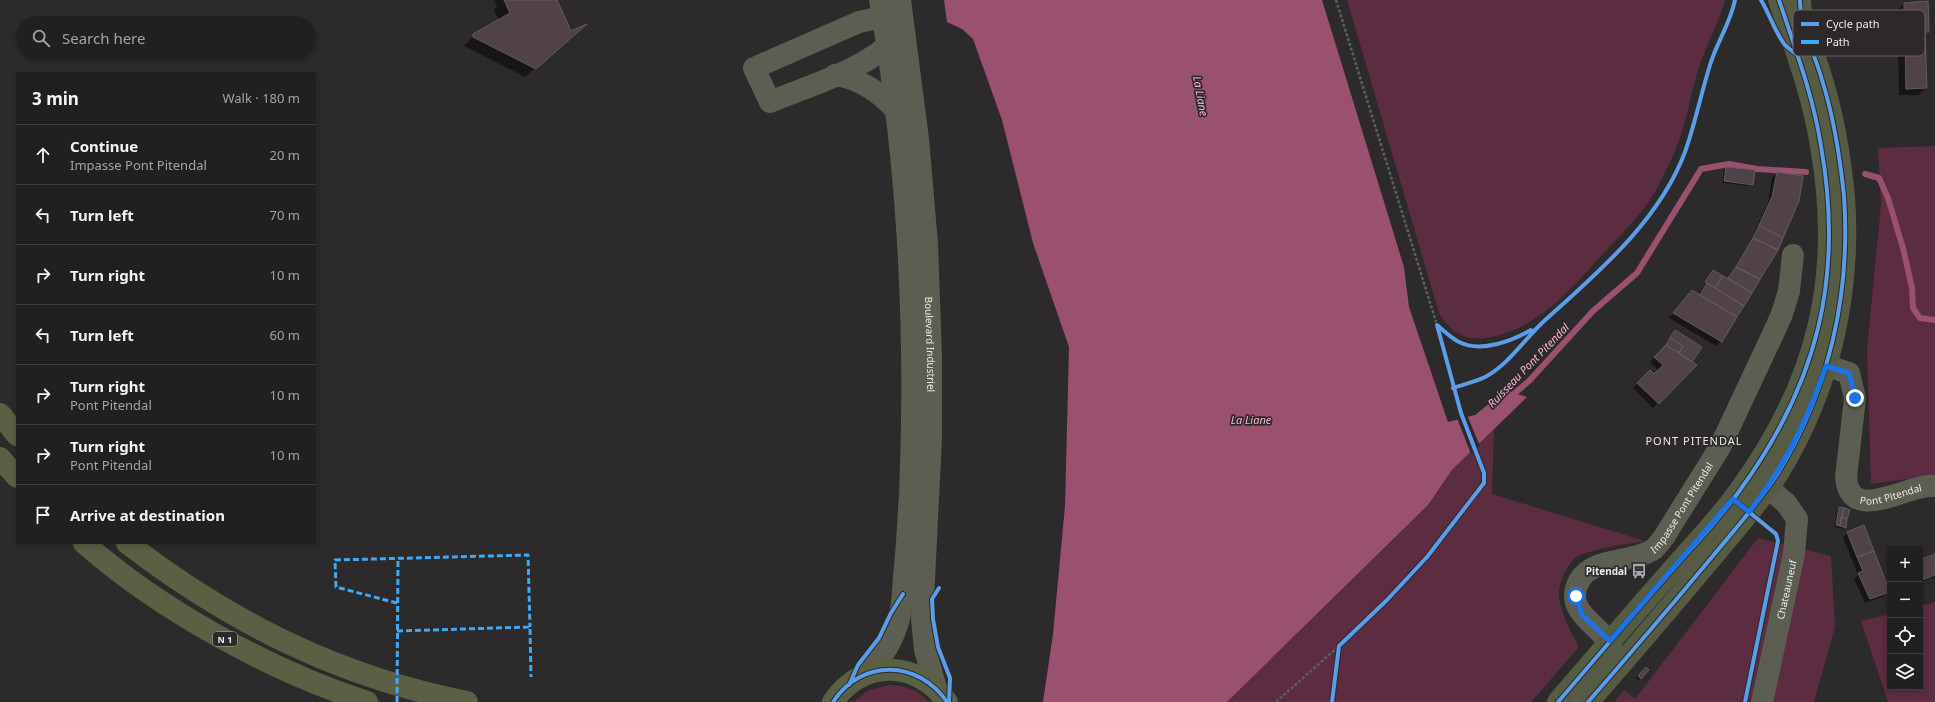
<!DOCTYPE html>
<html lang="en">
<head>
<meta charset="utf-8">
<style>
	body { margin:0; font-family:"Noto Sans",sans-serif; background:#292829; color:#f1f3f6 }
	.controls { position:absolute; right:12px; bottom:12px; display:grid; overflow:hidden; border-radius:0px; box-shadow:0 2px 6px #0003 }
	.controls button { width:36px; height:36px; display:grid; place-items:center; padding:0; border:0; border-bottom:1px solid #3e3e3e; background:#212020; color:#f1f3f6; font:20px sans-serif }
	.stop { position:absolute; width:12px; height:12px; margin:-9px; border:3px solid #1a73e8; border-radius:50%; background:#fff }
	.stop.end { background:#1a73e8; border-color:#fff; box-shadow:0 1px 4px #0008 }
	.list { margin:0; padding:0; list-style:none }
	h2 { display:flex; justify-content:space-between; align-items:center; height:52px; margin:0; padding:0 16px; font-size:17px }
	h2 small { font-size:13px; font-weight:400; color:#a2a3a5 }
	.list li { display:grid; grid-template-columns:26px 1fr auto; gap:12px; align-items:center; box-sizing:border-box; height:60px; padding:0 16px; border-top:1px solid #3e3e3e }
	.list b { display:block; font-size:15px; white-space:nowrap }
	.list p { margin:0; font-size:13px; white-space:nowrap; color:#a2a3a5 }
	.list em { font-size:13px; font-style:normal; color:#a2a3a5 }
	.icon { flex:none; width:22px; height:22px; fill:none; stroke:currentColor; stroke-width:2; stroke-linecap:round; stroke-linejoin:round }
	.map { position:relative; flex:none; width:1935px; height:702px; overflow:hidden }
	.search { position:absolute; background:#212020; box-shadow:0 2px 6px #0003; left:16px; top:16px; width:300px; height:44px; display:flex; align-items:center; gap:10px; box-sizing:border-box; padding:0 14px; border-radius:22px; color:#a2a3a5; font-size:15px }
	.panel { position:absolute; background:#212020; box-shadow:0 2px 6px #0003; left:16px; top:72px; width:300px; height:472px; border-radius:0px }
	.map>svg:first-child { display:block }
	.green { fill:#5c2c41 }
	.water { fill:#9a506f }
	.pier { fill:#2c2a2b }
	.shadow { fill:#0007 }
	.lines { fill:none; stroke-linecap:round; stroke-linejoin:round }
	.stream { stroke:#9a506f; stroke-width:6 }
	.building { fill:#514148; stroke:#5f5e5e }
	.path { stroke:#5e6058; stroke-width:2.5; stroke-dasharray:3 2; stroke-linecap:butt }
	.minor { stroke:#5b5e51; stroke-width:22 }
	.major { stroke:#565c44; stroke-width:22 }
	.highway { stroke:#596044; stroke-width:22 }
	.quiet { stroke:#3fa9f5; stroke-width:3; stroke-dasharray:6 3; stroke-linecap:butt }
	.cycleway-casing { stroke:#2d292a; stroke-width:6 }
	.cycleway { stroke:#5a9eea; stroke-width:4 }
	.route { stroke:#1a73e8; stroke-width:5 }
	.labels { text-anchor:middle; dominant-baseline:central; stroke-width:3.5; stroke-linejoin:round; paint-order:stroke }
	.shield { fill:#2d292a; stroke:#b3afb0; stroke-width:1 }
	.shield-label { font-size:9px; font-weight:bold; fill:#ece9ea }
	.street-label { font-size:10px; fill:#ece9ea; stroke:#2d292a }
	.poi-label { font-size:10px; font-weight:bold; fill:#ece9ea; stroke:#2d292a; text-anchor:end }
	.water-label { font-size:11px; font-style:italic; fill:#fcb7d1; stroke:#2d292a }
	.neighbourhood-label { font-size:11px; letter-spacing:1px; fill:#ece9ea; stroke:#2d292a }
	.key { fill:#2d292a; stroke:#666364; stroke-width:1 }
	.key-label { font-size:11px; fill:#ece9ea }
</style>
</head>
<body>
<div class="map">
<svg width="1935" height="702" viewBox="0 0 1935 702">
	<rect width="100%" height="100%" fill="#2c2a2b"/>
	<path class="green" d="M 1347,0 L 1725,0 C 1718,26 1704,48 1697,74 C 1690,96 1687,119 1679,141 C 1673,157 1665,173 1657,188 C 1644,213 1621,234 1602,255 C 1569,291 1537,330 1486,338 C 1464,341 1450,332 1439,313 Z
		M 1935,146 L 1935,475 L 1871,484 L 1867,350 L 1881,204 L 1878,148 Z
		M 1494,429 L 1492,494 L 1645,541 C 1629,544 1585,549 1574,559 C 1567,566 1559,583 1559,592 C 1559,611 1571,631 1579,647 L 1531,702 L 1227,702 L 1428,505 L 1452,470 Z
		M 1758,538 L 1831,556 L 1835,627 L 1814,702 L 1614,702 L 1624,690 L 1635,699 Z
		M 1935,602 L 1935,702 L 1888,702 L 1861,621 L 1890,614 L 1890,687 L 1920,687 L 1920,606 Z
		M 889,685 C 904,685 919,690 929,702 L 853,702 L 869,690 Z"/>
	<path class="water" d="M 944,0 L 1322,0 L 1404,267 L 1409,307 L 1448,422 L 1475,415 L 1506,390 L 1527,397 L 1452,470 L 1428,505 L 1227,702 L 1043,702 L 1053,634 L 1065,506 L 1069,347 L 1033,243 L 1002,120 L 973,39 L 962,29 L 947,22 Z"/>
	<path class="pier" d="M 1467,415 L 1480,446 L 1471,454 L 1457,418 Z"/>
	<path class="shadow" d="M 494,0 L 555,0 L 570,32 L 575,34 L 525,77 L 464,46 L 474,35 L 499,20 L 494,10 L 497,7 Z
		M 1904,3 L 1928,31 L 1924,35 L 1926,88 L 1918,95 L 1899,95 L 1898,39 L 1894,39 L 1893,18 L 1897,14 L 1897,11 Z
		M 1727,168 L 1752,184 L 1750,186 L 1722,183 L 1724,170 Z
		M 1777,173 L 1777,250 L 1721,341 L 1716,346 L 1669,318 L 1687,296 L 1698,295 L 1705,286 L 1704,285 L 1711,273 L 1728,279 L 1753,239 L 1755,230 L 1768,203 L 1772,178 Z
		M 1675,331 L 1691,362 L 1695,365 L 1653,408 L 1633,388 L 1650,371 L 1654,375 L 1659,371 L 1650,362 L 1664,348 Z
		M 1840,508 L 1845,527 L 1843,529 L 1834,527 L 1837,510 Z
		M 1848,533 L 1889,592 L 1884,596 L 1865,603 L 1854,579 L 1858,575 L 1843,537 Z
		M 1935,555 L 1935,580 L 1934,577 L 1920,583 L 1920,561 Z
		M 1641,565 L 1644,568 L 1634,579 L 1631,576 Z
		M 1646,668 L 1648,670 L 1639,680 L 1636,678 Z"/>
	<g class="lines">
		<path class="stream" d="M 1865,174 L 1879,178 L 1888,198 L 1903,248 L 1912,288 L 1913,308 L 1920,318 L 1935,320
			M 1509,398 L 1529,381 L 1593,311 L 1637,273 L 1701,169 L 1729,164 L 1757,169 L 1806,172"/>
	</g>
	<path class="building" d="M 504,0 L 557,0 L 571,31 L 587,24 L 536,69 L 473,37 L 473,34 L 510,13 Z
		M 1928,1 L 1929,32 L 1925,32 L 1927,88 L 1906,89 L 1905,32 L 1900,32 L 1900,10 L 1904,10 L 1904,3 Z
		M 1726,167 L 1755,170 L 1753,185 L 1724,181 Z
		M 1777,172 L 1803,176 L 1799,201 L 1783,238 L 1759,225 L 1772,197 Z
		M 1759,225 L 1783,238 L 1778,250 L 1753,238 Z
		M 1753,238 L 1778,250 L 1760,279 L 1736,267 Z
		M 1736,267 L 1760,279 L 1752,293 L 1728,278 Z
		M 1713,270 L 1723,276 L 1715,288 L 1705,282 Z
		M 1723,276 L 1752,293 L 1744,306 L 1715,288 Z
		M 1707,283 L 1744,306 L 1737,317 L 1700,295 Z
		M 1692,290 L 1737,317 L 1722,342 L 1673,313 Z
		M 1675,330 L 1702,347 L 1692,362 L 1679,353 L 1683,346 L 1670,338 Z
		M 1670,338 L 1683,346 L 1679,353 L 1666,345 Z
		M 1666,345 L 1697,365 L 1659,404 L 1637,383 L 1650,370 L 1654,374 L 1663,365 L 1654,357 Z
		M 1839,507 L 1844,508 L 1840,526 L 1836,525 Z
		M 1844,508 L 1850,510 L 1847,519 L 1841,517 Z
		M 1841,517 L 1847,519 L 1846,528 L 1840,526 Z
		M 1864,525 L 1874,551 L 1857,557 L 1847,532 Z
		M 1874,551 L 1890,592 L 1870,599 L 1858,573 L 1863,571 L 1857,557 Z
		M 1935,554 L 1935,575 L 1920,581 L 1920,560 Z
		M 1641,564 L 1645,568 L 1637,577 L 1633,573 Z
		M 1646,667 L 1649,670 L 1641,679 L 1638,676 Z"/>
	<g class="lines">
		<path class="path" d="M 1336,0 L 1437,325
			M 1276,702 L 1339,646"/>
		<g class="minor">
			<path id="s1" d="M 900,0 L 918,139 L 927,244 L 931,356 L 931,439 L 922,619 L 925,650 L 936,688"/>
			<path d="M 896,38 C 865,70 810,85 770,102 L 754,68 L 859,22 L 897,14"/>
			<path d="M 835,75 C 860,79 878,91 895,109"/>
			<path id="s2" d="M 1827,366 L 1849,373 L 1855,398 L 1846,477 C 1850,526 1908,483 1935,486"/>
			<path d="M 866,674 C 879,661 890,646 896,628 C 902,612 903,595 904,577 C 907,550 908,522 910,495 C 917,330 908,162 880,0"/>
			<path id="s3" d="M 1576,702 C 1585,692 1608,672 1611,660 C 1620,629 1559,619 1579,581 C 1593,556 1632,564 1654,549 C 1657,546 1661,541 1664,537 L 1720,447 L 1773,334 L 1782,314 L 1789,291 L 1793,255"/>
			<path id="s4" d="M 1762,702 L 1794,554 L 1797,519 L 1786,503 L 1768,488"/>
		</g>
		<path class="major" d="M 1558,702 C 1594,660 1631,617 1668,575 C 1692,547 1719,520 1740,490 C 1818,383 1844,276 1821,146 C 1813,95 1795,48 1779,0
			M 1588,702 C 1630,654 1671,606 1712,557 C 1734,530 1759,503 1778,473 C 1829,390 1851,294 1844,196 C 1840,157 1834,118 1822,80 C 1815,54 1800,27 1800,0"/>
		<path class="highway" d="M 0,414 L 17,435
			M 0,458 L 17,477
			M 84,543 C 160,610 271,671 367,702
			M 127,543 C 230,622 339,677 467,702
			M 833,702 C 862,658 918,660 947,702"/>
		<path class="quiet" d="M 397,603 L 336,587 L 335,560 L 528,555 L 530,627
			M 397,631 L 530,627 L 531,677
			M 397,702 L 398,559"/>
		<g class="cycleway-casing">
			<path id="cycleway" d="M 1761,0 C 1769,13 1776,34 1785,45 C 1789,49 1794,52 1798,56
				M 1437,325 C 1444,331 1451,338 1459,342 C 1481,353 1512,341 1531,330
				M 1453,388 C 1464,384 1475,382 1485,377 C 1508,365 1524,340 1542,323 C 1595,275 1659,222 1685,152 C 1695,124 1701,94 1710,65 C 1717,42 1730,24 1735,0
				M 1733,499 L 1776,534 L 1778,541 L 1745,702
				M 939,588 L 932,599 L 933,619 L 938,647 L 950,678 L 949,702
				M 849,685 L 858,665 L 879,638 L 891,613 L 903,594
				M 833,702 C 862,658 918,660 947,702
				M 1332,702 L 1339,646 L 1387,600 L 1427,557 L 1484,483 L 1484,473 L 1461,413 L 1437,325
				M 1558,702 C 1594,660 1631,617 1668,575 C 1692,547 1719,520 1740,490 C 1818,383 1844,276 1821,146 C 1813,95 1795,48 1779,0
				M 1588,702 C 1630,654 1671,606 1712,557 C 1734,530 1759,503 1778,473 C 1829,390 1851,294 1844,196 C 1840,157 1834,118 1822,80 C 1815,54 1800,27 1800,0"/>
		</g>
		<use href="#cycleway" class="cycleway"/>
	</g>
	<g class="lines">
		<path class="route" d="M 1576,596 L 1582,615 L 1610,641 L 1733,499 L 1749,512 C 1784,468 1808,420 1826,366 L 1849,373 L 1855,398"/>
	</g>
	<defs>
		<g id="bus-bare" transform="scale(1.2)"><path d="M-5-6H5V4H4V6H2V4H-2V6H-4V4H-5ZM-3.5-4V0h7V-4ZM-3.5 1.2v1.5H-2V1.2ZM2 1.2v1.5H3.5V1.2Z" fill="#a9a6a7" stroke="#2d292a" stroke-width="2.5" paint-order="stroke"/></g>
	</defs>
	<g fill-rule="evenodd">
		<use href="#bus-bare" x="1639" y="571"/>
	</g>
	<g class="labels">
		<rect class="shield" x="213" y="632" width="24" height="14" rx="3"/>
		<g class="shield-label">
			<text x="225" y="639">N 1</text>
		</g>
		<g class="street-label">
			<text stroke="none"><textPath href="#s1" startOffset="346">Boulevard Industriel</textPath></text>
			<text stroke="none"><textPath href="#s2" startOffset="188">Pont Pitendal</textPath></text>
			<text stroke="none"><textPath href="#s3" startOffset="281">Impasse Pont Pitendal</textPath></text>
			<text stroke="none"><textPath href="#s4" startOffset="115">Chateauneuf</textPath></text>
		</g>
		<g class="poi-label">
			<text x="1627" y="571">Pitendal</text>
		</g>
		<g class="water-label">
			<text transform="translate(1201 96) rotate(80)">La Liane</text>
			<text transform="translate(1528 365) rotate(-46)">Ruisseau Pont Pitendal</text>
			<text x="1251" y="419">La Liane</text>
		</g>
		<g class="neighbourhood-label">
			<text x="1694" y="440">PONT PITENDAL</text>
		</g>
	</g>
	<rect x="1793" y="10" width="132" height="46" rx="6" class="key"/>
	<rect x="1801" y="22" width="18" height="4" fill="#5a9eea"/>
	<rect x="1801" y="40" width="18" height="4" fill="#3fa9f5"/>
	<g class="key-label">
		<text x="1826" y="28">Cycle path</text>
		<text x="1826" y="46">Path</text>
	</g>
</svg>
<div class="controls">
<button>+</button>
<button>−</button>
<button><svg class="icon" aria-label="locate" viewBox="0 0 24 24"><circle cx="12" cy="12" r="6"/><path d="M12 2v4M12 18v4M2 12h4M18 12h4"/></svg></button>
<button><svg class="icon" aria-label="layers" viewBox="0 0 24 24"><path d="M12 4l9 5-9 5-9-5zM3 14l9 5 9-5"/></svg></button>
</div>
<div class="stop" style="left:1576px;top:596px"></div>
<div class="stop end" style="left:1855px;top:398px"></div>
<div class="search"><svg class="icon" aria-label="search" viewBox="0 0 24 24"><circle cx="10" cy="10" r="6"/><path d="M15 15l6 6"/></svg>Search here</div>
<section class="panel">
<h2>3 min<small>Walk · 180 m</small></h2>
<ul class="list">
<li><svg class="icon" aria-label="ahead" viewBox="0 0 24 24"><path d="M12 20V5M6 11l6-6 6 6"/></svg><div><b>Continue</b><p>Impasse Pont Pitendal</p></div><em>20 m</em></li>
<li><svg class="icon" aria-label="left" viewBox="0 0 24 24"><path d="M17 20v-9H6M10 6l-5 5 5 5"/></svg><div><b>Turn left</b></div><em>70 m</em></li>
<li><svg class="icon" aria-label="right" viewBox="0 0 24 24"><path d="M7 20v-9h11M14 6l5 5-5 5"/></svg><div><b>Turn right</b></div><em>10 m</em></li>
<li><svg class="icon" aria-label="left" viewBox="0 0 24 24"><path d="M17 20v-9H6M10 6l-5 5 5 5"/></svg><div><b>Turn left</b></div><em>60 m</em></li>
<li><svg class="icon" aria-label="right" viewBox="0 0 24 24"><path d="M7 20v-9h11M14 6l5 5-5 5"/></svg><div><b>Turn right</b><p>Pont Pitendal</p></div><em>10 m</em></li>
<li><svg class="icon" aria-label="right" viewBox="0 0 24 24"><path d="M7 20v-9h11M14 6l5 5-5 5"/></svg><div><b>Turn right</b><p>Pont Pitendal</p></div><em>10 m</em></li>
<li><svg class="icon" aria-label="arrive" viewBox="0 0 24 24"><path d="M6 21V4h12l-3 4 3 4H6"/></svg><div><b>Arrive at destination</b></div></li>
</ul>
</section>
</div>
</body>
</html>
